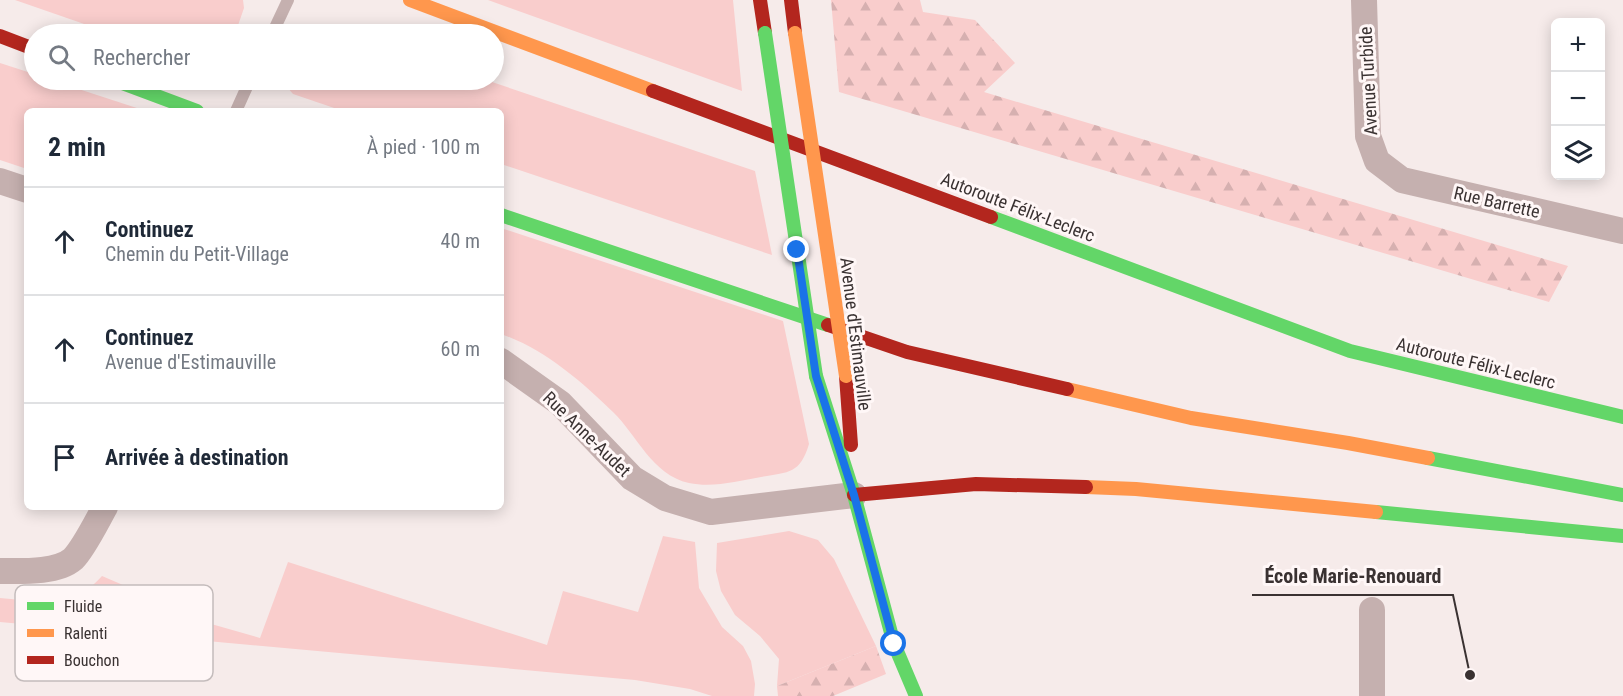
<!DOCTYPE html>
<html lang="fr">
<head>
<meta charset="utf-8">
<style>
	body { margin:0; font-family:"Roboto Condensed",sans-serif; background:#f6f6f7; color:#1f2937 }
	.controls { position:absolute; right:18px; top:18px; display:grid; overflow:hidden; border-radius:9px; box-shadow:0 3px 15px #0003 }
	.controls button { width:54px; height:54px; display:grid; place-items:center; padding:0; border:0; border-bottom:2px solid #e0e1e3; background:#fff; color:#1f2937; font:30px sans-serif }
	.stop { position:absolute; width:18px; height:18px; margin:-14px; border:4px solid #1a73e8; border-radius:50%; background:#fff }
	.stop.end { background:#1a73e8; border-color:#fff; box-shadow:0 2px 6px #0008 }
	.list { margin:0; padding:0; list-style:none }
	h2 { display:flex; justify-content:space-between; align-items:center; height:78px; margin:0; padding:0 24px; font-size:26px }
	h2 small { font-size:20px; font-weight:400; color:#747a83 }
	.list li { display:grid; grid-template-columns:39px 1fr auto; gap:18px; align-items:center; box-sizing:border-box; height:108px; padding:0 24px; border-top:2px solid #e0e1e3 }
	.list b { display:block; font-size:22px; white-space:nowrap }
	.list p { margin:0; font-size:20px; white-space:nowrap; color:#747a83 }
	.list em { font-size:20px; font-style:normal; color:#747a83 }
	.icon { flex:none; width:33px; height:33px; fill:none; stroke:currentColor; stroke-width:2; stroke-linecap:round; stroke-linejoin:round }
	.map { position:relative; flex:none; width:1623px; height:696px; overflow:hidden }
	.search { position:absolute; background:#fff; box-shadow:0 3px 15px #0003; left:24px; top:24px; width:480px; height:66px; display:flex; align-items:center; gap:15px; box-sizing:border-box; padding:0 21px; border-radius:33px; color:#747a83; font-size:22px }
	.panel { position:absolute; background:#fff; box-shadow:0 3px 15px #0003; left:24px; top:108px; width:480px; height:402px; border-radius:9px }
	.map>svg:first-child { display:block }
	.green { fill:#f9cdcc }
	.forest { fill:url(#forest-firs) }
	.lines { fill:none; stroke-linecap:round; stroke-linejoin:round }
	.lane { stroke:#c5b0af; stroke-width:12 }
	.street { stroke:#c5b0af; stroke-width:26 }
	.fast { stroke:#63d668; stroke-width:14 }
	.slow { stroke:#ff974d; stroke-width:14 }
	.jam { stroke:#b3261e; stroke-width:14 }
	.fast-bridge { stroke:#63d668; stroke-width:14 }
	.slow-bridge { stroke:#ff974d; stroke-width:14 }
	.route { stroke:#1a73e8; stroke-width:8 }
	.labels { text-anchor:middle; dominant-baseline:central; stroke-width:6; stroke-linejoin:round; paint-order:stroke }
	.street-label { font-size:18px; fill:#3a3232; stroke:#fff7f7 }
	.key { fill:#fff7f7; stroke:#c4bcbc; stroke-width:1.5 }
	.key-label { font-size:16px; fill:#3a3232 }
	.leader { fill:none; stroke:#3a3232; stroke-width:2 }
	.callout-dot { fill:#3a3232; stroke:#fff7f7; stroke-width:2 }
	.callout-label { font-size:20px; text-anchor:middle; font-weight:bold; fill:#3a3232; stroke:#fff7f7; stroke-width:6; stroke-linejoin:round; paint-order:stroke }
</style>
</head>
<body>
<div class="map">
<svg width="1623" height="696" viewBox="0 0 1623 696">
	<defs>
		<pattern id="forest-firs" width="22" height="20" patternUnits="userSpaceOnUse" patternTransform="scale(1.5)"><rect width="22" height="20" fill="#f9cdcc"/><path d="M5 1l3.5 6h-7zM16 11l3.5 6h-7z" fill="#d6b0b0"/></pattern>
	</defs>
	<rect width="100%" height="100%" fill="#f6ebea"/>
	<path class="green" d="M 15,0 L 243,0 L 244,8 L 235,34 L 113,34 Z
		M 488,0 L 733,0 L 742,91 Z
		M 324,24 L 354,34 L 299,34 Z
		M 0,63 L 34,74 L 34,80 L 51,80 L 146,111 L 27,111 L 27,169 L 0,160 Z
		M 281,80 L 486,80 L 755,171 L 772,255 L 501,164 L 501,111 L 343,111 L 293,94 Z
		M 501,228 L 783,321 L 809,444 C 800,474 789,472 761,477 C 738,481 713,488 689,483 C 652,475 637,435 613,412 C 581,381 544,349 501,334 Z
		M 789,531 L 818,540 L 834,559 L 876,646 L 777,686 L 779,659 L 760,636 L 735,615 L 721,591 L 716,571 L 717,543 Z
		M 663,536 L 695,542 L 699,588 L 722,627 L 743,646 L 751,661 L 755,684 L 754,696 L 712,696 L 690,689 L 635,680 L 0,622 L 0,598 C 16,599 53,605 67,601 C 80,597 93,586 102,576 L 130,588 L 134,602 L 260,638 L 288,562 L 547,645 L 563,591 L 638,612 Z"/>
	<path class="forest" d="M 831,0 L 920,0 L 923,12 L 975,20 L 1015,63 L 984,92 L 1568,266 L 1549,302 L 839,92 Z
		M 876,646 L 886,674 L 833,696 L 778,696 L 777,686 Z"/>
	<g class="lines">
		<path class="lane" d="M 272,34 L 288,0
			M 236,111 L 250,80"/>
		<path class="street" d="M 1364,0 L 1368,136 L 1377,161 L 1402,180 L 1623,231
			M 0,181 L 27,190
			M 501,361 L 560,403 L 632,478 L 665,498 L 711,512 L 854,495
			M 0,571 C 20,571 57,573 73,559 C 84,548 97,521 105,507
			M 1372,610 L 1372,696"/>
		<path class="fast" d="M 114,80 L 197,111
			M 501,215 L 828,325
			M 991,217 L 1350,351 L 1623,417
			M 816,376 L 854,495 L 894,644 L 916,696
			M 1428,458 L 1623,495
			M 1376,512 L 1623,536"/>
		<path class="slow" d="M 410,0 L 653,91
			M 1067,389 L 1191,418 L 1348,443 L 1428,458
			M 1086,487 L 1136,489 L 1376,512"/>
		<path class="jam" d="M 760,0 L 765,33
			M 791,0 L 795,33
			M 0,36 L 34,49
			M 653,91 L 991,217
			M 828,325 L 907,352 L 1067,389
			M 846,376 L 851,445
			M 854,495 L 976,484 L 1086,487"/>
		<path class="fast-bridge" d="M 765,33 L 816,376"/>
		<path class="slow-bridge" d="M 795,33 L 846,376"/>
	</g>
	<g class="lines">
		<path class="route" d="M 797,250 L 816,376 L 854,495 L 894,644"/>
	</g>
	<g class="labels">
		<g class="street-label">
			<text transform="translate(1368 81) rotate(-93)">Avenue Turbide</text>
			<text transform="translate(1497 202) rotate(13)">Rue Barrette</text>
			<text transform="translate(1018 207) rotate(21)">Autoroute Félix-Leclerc</text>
			<text transform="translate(856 334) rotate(83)">Avenue d'Estimauville</text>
			<text transform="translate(1476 363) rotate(14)">Autoroute Félix-Leclerc</text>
			<text transform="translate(587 434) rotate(44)">Rue Anne-Audet</text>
		</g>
	</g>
	<rect x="15" y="585" width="198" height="96" rx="9" class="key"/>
	<rect x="27" y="602" width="27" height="8" fill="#63d668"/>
	<rect x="27" y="629" width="27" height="8" fill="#ff974d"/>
	<rect x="27" y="656" width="27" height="8" fill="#b3261e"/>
	<g class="key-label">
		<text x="64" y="612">Fluide</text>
		<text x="64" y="639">Ralenti</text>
		<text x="64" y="666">Bouchon</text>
	</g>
	<path class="leader" d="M1470 675L1453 595H1252"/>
	<circle class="callout-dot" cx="1470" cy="675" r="6"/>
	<g class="callout-label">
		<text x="1353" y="583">École Marie-Renouard</text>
	</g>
</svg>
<div class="controls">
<button>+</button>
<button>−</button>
<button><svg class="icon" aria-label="layers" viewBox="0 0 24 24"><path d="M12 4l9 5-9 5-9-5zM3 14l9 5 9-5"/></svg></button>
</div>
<div class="stop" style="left:894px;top:644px"></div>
<div class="stop end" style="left:797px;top:250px"></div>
<div class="search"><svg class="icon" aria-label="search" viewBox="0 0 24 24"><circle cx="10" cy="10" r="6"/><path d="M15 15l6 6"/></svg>Rechercher</div>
<section class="panel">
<h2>2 min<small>À pied · 100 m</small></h2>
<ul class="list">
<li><svg class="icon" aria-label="ahead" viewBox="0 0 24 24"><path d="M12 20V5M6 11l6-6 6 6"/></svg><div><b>Continuez</b><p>Chemin du Petit-Village</p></div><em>40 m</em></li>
<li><svg class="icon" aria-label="ahead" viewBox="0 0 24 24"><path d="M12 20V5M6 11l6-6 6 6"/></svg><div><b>Continuez</b><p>Avenue d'Estimauville</p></div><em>60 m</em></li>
<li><svg class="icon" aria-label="arrive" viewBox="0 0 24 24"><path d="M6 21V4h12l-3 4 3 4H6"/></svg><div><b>Arrivée à destination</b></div></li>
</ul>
</section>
</div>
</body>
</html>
